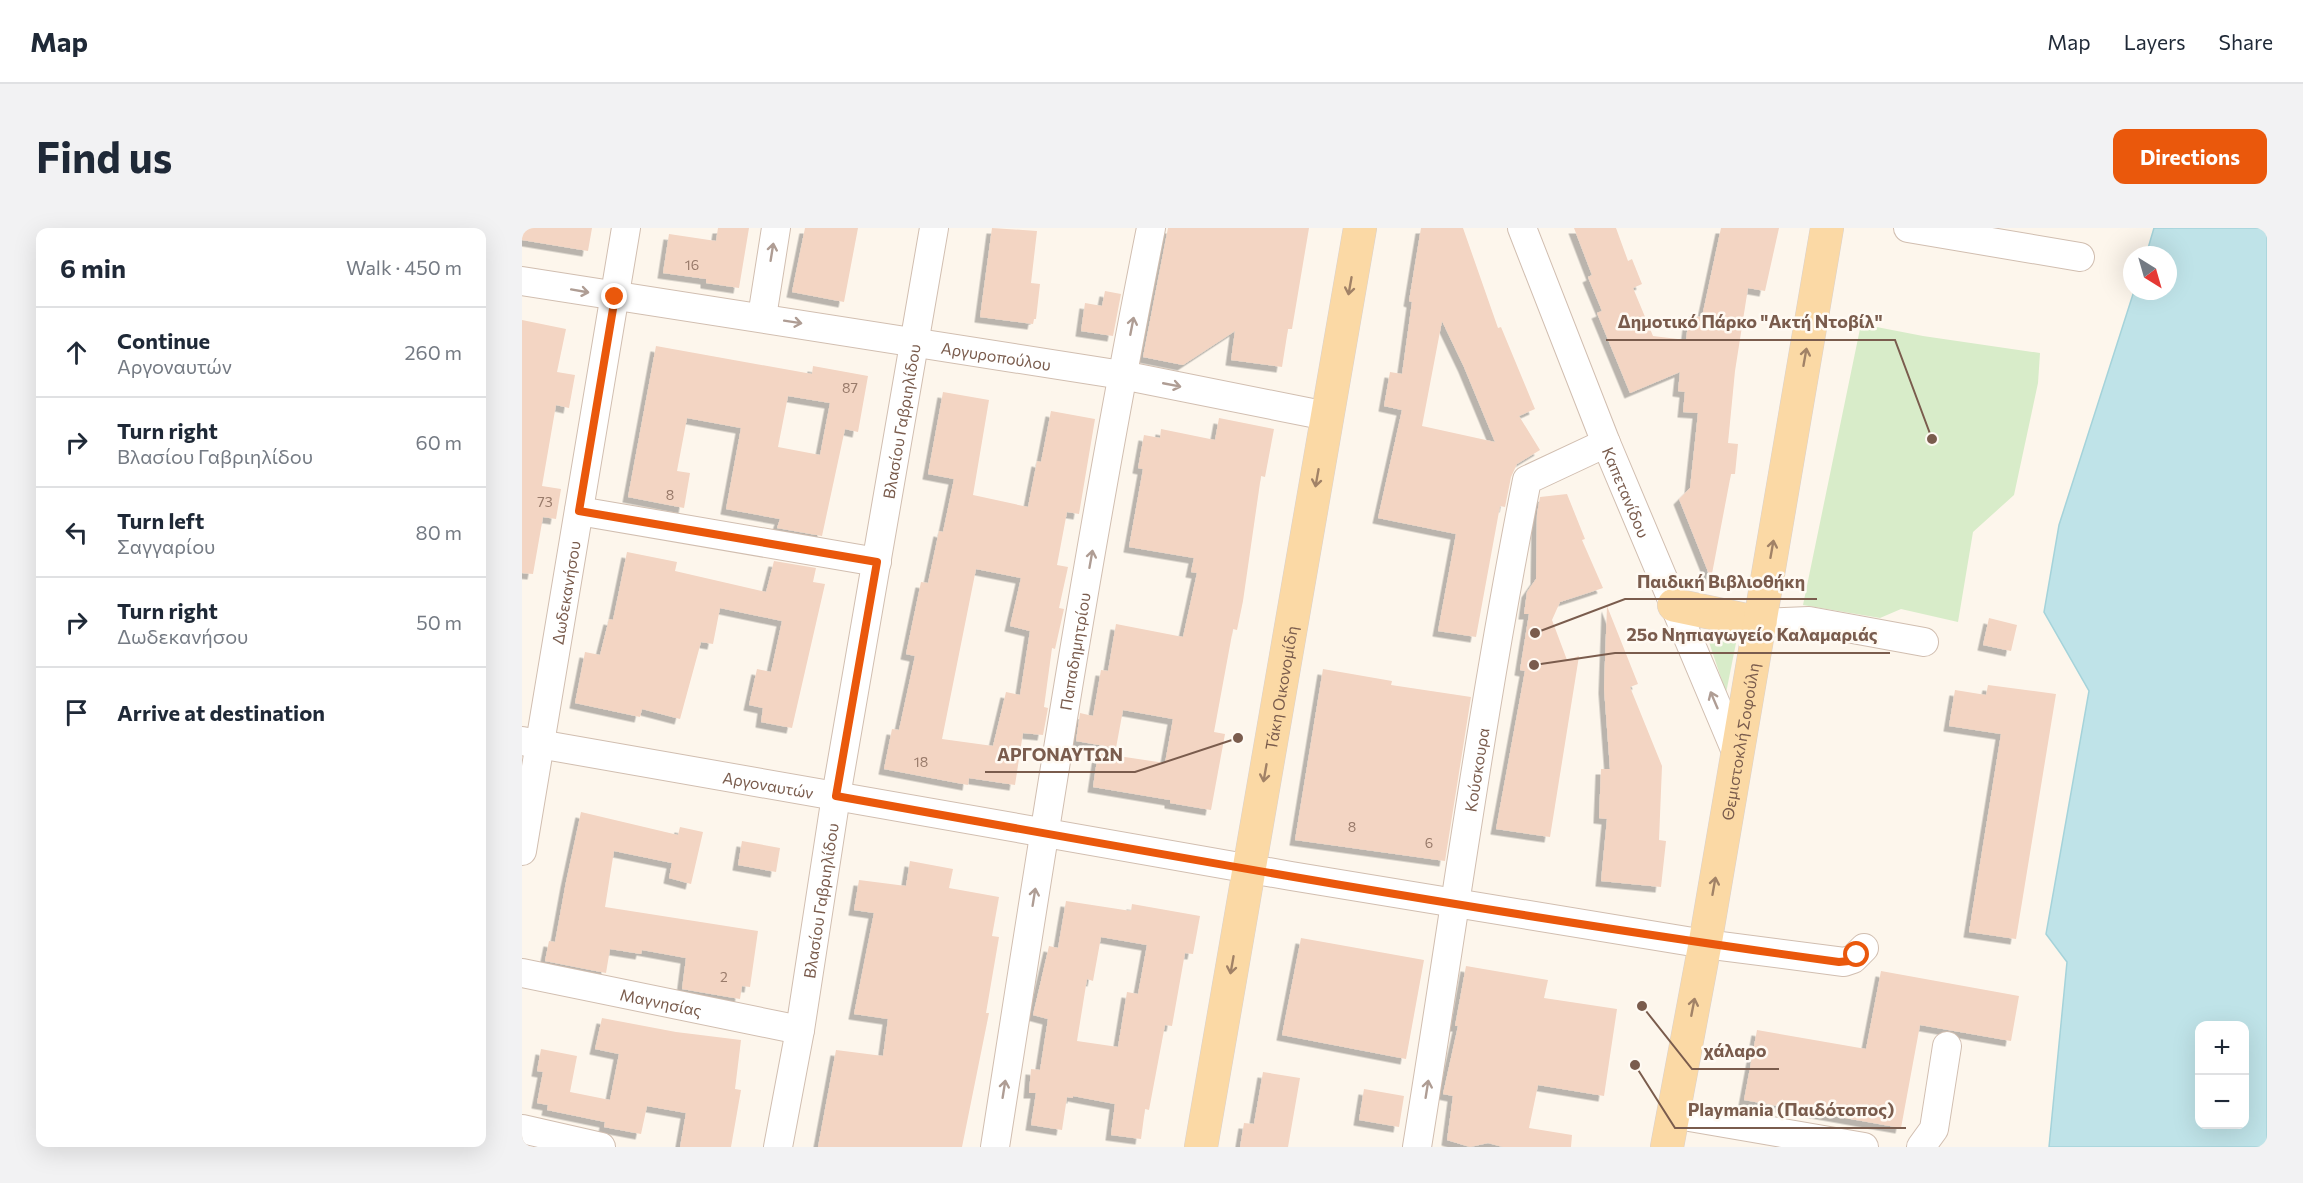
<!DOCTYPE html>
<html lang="en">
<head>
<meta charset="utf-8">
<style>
	body { margin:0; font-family:Commissioner,sans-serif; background:#f2f2f3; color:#1f2937 }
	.controls { position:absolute; right:18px; bottom:18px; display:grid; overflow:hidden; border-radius:12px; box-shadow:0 6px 24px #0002 }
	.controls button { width:54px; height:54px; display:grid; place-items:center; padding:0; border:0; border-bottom:2px solid #e0e1e3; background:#fff; color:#1f2937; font:30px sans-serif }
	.compass { position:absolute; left:1601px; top:18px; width:54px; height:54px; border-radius:50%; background:#fff; box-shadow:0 6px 24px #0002; rotate:143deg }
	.stop { position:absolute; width:18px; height:18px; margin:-14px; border:4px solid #ea580c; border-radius:50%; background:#fff }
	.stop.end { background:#ea580c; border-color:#fff; box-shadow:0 2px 6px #0008 }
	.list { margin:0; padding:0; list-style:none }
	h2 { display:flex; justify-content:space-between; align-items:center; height:78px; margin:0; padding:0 24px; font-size:26px }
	h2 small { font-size:20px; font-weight:400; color:#747a83 }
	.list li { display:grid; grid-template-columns:39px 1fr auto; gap:18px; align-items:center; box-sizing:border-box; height:90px; padding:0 24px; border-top:2px solid #e0e1e3 }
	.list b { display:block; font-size:22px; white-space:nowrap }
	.list p { margin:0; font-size:20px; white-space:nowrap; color:#747a83 }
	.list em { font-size:20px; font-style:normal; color:#747a83 }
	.icon { flex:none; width:33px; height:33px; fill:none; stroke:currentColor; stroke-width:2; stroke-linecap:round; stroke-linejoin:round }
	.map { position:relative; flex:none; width:1745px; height:919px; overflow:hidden; border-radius:12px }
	header { display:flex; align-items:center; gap:36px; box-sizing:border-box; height:84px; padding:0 30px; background:#fff; border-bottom:2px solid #e0e1e3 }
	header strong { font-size:28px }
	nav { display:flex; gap:33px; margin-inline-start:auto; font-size:21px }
	.intro { display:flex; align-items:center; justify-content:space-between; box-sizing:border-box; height:144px; padding:0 36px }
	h1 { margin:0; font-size:42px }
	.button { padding:15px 27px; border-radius:12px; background:#ea580c; color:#fff; font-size:21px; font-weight:700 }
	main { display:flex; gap:36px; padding:0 36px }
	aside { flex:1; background:#fff; border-radius:12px; box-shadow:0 6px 24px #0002 }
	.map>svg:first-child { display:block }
	.green { fill:#d8ecc9 }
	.water { fill:#bfe3e8; stroke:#a5d3da; stroke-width:1.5; fill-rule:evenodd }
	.building { fill:#f3d5c3; fill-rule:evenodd; filter:url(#shadow) }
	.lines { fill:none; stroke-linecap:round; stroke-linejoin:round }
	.minor-casing { stroke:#d1beb0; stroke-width:30 }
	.major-casing { stroke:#dad1cd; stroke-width:34 }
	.minor { stroke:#fff; stroke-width:28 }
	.major { stroke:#fbd9a5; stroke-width:33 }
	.oneway { stroke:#af9d94 }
	.oneway2 { stroke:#a18267 }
	.route { stroke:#ea580c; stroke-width:8 }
	.labels { text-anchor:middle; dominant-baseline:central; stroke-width:5; stroke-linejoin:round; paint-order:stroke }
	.number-label { font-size:14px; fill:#987a6a }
	.street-label { font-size:16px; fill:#7a5c4d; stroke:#fffaf3 }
	.leader { fill:none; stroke:#7a5c4d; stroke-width:2 }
	.callout-dot { fill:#7a5c4d; stroke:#fffaf3; stroke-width:2 }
	.callout-label { font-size:18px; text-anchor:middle; font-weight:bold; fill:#7a5c4d; stroke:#fffaf3; stroke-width:5; stroke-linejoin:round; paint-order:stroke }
</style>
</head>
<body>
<header>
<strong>Map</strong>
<nav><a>Map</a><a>Layers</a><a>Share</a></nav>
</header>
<div class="intro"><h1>Find us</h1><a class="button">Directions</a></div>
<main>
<aside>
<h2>6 min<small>Walk · 450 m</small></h2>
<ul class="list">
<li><svg class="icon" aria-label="ahead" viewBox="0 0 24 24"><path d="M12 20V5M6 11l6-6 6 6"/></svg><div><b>Continue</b><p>Αργοναυτών</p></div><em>260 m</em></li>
<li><svg class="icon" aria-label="right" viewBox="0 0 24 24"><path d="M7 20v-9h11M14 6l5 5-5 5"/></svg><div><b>Turn right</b><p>Βλασίου Γαβριηλίδου</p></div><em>60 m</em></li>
<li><svg class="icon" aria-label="left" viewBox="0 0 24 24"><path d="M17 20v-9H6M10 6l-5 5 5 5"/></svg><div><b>Turn left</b><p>Σαγγαρίου</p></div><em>80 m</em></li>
<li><svg class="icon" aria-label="right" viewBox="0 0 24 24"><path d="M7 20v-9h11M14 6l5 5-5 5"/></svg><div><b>Turn right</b><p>Δωδεκανήσου</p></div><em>50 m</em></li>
<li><svg class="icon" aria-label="arrive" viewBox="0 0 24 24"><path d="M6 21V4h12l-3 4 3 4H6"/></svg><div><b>Arrive at destination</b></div></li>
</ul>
</aside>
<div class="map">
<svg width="1745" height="919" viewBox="0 0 1745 919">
	<defs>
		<filter id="shadow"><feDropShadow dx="-5.5" dy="5.5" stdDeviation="0" flood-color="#0004"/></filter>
	</defs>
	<rect width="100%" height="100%" fill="#fdf6ec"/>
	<path class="green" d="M 1339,96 L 1401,108 L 1518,125 L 1516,155 L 1492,267 L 1451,304 L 1436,394 L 1379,381 L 1358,390 L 1281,377 Z
		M 1184,405 L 1215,410 L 1204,465 Z"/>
	<path class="water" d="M 1632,0 L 1745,0 L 1745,919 L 1527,919 L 1545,734 L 1524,706 L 1567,463 L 1522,384 L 1537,297 L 1612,63 L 1646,63 L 1646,27 L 1624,27 ZM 1678,798 L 1722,798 L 1722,896 L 1678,896 Z"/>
	<path class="building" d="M 0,0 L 70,0 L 66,23 L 0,12 Z
		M 196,0 L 227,0 L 217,60 L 184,55 L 184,51 L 141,45 L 147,6 L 194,13 Z
		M 283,0 L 336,0 L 322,74 L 270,64 Z
		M 470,0 L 515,3 L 509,55 L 518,56 L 514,91 L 512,91 L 511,96 L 458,89 Z
		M 646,0 L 787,0 L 770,101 L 766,101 L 760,139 L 709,132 L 713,103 L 661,137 L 621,129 Z
		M 899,0 L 941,0 L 976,100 L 979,99 L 1013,181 L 997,188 L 1018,222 L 995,236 L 989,249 L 983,279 L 978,278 L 954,409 L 916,403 L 934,306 L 856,290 L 880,182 L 862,178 L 868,144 L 880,146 L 890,74 L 887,73 ZM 920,93 L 942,139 L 973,214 L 900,198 Z
		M 1052,0 L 1094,0 L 1106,33 L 1110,31 L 1120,56 L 1111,60 L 1131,108 L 1164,112 L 1167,88 L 1180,89 L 1199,0 L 1257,0 L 1243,63 L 1226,60 L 1213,143 L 1206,215 L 1216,216 L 1213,246 L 1209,246 L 1189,351 L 1157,271 L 1168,260 L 1176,185 L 1161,184 L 1163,164 L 1156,163 L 1158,144 L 1108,165 L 1075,85 L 1080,83 L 1066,49 L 1070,47 Z
		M 583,63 L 599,66 L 591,108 L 559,103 L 563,75 L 580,78 Z
		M 0,92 L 44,101 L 35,144 L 53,147 L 47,180 L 34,177 L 20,258 L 39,261 L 34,291 L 21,289 L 11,346 L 0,345 Z
		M 134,118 L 290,146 L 291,138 L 346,148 L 336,204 L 323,201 L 300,308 L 255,300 L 258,291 L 204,281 L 219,200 L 165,190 L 155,243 L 168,245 L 162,280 L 106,269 ZM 266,168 L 308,175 L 298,227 L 256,219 Z
		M 421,164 L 467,172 L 451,267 L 506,279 L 515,233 L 519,234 L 529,183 L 573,191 L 557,286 L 545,284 L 535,337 L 546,339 L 537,380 L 542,381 L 533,421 L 530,420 L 522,479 L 526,480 L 521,507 L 501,505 L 493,557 L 447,550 L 446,557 L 362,541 L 370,501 L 377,502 L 393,428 L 384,426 L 399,354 L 406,355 L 417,303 L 421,304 L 432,251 L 406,246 ZM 454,341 L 499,350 L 488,398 L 508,403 L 498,467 L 484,464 L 471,518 L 420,511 Z
		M 697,190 L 752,201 L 743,249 L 739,248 L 721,373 L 715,402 L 711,401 L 692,504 L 703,506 L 689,582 L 648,575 L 648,572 L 571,559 L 576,525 L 643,535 L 651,491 L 601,482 L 594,520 L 554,513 L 558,485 L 571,488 L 579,442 L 586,443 L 594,396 L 661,409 L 675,345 L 669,344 L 672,330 L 607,319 L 621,241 L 616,240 L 622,207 L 638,210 L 639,201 L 693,212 Z
		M 1045,266 L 1063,311 L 1060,312 L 1081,360 L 1038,374 L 1030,392 L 1045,432 L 1057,428 L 1028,609 L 974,601 L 1003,443 L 998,442 L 1007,386 L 1002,386 L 1005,364 L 1014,351 L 1015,286 L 1018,269 Z
		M 105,324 L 155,334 L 153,343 L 244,364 L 252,333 L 294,340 L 291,354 L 303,356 L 270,500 L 239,494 L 241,480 L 227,477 L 235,441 L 249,444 L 260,393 L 198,380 L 191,416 L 179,414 L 158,491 L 120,481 L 118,489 L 53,475 L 63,424 L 78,427 L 87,391 L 91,392 Z
		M 1085,378 L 1116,456 L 1108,459 L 1140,538 L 1137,612 L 1144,613 L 1139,659 L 1079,653 L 1085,591 L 1077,590 L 1079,541 L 1088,541 L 1082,460 Z
		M 1467,390 L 1495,397 L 1489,423 L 1461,417 Z
		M 801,441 L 870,453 L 869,457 L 949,469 L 923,633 L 773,612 Z
		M 1466,457 L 1534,466 L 1494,711 L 1447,704 L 1479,506 L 1427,498 L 1433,462 L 1464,467 Z
		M 59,584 L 156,607 L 158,599 L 181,604 L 169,656 L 147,650 L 150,635 L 92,623 L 83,679 L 236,703 L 228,759 L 220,758 L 218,771 L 160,761 L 164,730 L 120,722 L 119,726 L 88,721 L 84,745 L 23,733 L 27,713 L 33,714 L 44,654 Z
		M 220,613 L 258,620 L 254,644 L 216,637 Z
		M 388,633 L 431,641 L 427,660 L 477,669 L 470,708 L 477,709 L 464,785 L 467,785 L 440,919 L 296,919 L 314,822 L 361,828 L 366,791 L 332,786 L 352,685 L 332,682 L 337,652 L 384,658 Z
		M 544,673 L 609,683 L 610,676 L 678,688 L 671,726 L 663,725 L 650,798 L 643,797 L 627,882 L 623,881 L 619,911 L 589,907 L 593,876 L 551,868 L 551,870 L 545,869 L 540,902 L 509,897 L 514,865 L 507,865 L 509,841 L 518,842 L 526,791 L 511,787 L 527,718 L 536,720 ZM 579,709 L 625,717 L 616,766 L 605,764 L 596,819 L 555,813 L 565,751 L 571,753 Z
		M 779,710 L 902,732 L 884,831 L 760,807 Z
		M 944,738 L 1026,752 L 1022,770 L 1095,781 L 1082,868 L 1016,857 L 1007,900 L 1050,907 L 1049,919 L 981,919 L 966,915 L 948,919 L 925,912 L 931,868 L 921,866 L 936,798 L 933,798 Z
		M 1359,743 L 1497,768 L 1489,813 L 1398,797 L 1379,900 L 1222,872 L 1235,802 L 1344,821 Z
		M 80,790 L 154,804 L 219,812 L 213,861 L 219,862 L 209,919 L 158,919 L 164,885 L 125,878 L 119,906 L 82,899 L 83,894 L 25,882 L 26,877 L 15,875 L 21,844 L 15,843 L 19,821 L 55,828 L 48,864 L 88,872 L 97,826 L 73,821 Z
		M 741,844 L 778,850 L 766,919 L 718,919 L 722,895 L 732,896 Z
		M 842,861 L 882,868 L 877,899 L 837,892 Z"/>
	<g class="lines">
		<g class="minor-casing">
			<g id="minor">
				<path id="s1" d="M 1000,0 L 1084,215 L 1215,526"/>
				<path d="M 1386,0 L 1558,29"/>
				<path id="s2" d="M 0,53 L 600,147 L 805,188"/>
				<path d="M 240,89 L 254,0"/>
				<path d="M 57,283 L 355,334"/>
				<path d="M 1238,395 L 1287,393 L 1402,414"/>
				<path id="s3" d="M 0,513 L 769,648 L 1183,716 L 1322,734 L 1331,731 L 1342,720"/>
				<path id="s4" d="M 0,623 L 104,0"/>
				<path id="s5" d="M 0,745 L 278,802"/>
				<path d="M 1150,886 L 1342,919"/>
				<path d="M 0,901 L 79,919"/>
				<path id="s6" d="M 256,919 L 278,802 L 314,568 L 412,0"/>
				<path id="s7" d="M 473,919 C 521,612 568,305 629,0"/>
				<path id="s8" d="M 895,919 C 931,697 961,473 1005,252 L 1084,215"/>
				<path d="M 1399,919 L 1412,901 L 1425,818"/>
			</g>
		</g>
		<g class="major-casing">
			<g id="major">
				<path d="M 1152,377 L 1238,395"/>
				<path id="s9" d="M 679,919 L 838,0"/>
				<path id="s10" d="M 1145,919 L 1183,716 L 1305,0"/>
			</g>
		</g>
		<use href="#minor" class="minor"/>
		<use href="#major" class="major"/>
	</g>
	<defs><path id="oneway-shaft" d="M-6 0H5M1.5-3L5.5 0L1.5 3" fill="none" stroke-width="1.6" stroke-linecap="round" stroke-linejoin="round" transform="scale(1.5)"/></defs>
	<g class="oneway">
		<use href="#oneway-shaft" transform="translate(250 24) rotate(-81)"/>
		<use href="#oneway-shaft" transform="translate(58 63) rotate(10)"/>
		<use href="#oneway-shaft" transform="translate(271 94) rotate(9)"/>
		<use href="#oneway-shaft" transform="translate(610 98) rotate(-79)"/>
		<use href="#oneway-shaft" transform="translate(650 157) rotate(11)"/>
		<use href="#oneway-shaft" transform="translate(569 331) rotate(-80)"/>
		<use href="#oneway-shaft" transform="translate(1192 472) rotate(-113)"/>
		<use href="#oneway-shaft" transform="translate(512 669) rotate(-81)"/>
		<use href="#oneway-shaft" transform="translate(482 861) rotate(-81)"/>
		<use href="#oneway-shaft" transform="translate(905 861) rotate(-81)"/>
	</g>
	<g class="oneway2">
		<use href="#oneway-shaft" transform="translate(828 58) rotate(100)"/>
		<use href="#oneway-shaft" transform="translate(1283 129) rotate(-80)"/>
		<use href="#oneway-shaft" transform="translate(795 250) rotate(100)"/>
		<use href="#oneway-shaft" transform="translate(1250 321) rotate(-80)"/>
		<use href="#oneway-shaft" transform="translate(743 545) rotate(100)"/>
		<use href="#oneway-shaft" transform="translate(1192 658) rotate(-80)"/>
		<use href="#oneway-shaft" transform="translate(710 737) rotate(100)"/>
		<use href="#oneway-shaft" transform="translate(1171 779) rotate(-79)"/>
	</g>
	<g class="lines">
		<path class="route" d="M 93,69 L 57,283 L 355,334 L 314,568 C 647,628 981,688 1317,734 L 1327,733 L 1335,727"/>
	</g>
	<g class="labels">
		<g class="number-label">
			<text x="170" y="36">16</text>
			<text x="328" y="159">87</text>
			<text x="148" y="266">8</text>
			<text x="23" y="273">73</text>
			<text x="399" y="533">18</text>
			<text x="830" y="598">8</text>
			<text x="907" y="614">6</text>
			<text x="202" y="748">2</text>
		</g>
		<g class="street-label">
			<text stroke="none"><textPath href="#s2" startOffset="480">Αργυροπούλου</textPath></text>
			<text stroke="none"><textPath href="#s6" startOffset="736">Βλασίου Γαβριηλίδου</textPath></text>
			<text stroke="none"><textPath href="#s1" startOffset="284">Καπετανίδου</textPath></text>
			<text stroke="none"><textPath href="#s4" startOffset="262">Δωδεκανήσου</textPath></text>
			<text stroke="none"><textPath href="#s7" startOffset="502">Παπαδημητρίου</textPath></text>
			<text stroke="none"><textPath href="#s9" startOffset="466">Τάκη Οικονομίδη</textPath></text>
			<text stroke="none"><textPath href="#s10" startOffset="412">Θεμιστοκλή Σοφούλη</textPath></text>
			<text stroke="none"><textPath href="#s8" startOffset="382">Κούσκουρα</textPath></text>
			<text stroke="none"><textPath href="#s3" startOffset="250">Αργοναυτών</textPath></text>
			<text stroke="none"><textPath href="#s6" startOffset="250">Βλασίου Γαβριηλίδου</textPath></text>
			<text stroke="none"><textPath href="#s5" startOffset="142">Μαγνησίας</textPath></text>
		</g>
	</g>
	<path class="leader" d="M1410 211L1373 112H1084M1013 405L1103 371H1295M1012 437L1093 425H1368M716 510L613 544H463M1120 778L1170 841H1257M1113 837L1153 900H1384"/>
	<g class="callout-dot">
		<circle cx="1410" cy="211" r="6"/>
		<circle cx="1013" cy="405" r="6"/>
		<circle cx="1012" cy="437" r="6"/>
		<circle cx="716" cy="510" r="6"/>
		<circle cx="1120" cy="778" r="6"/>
		<circle cx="1113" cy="837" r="6"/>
	</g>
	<g class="callout-label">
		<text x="1228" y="100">Δημοτικό Πάρκο "Ακτή Ντοβίλ"</text>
		<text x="1199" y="360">Παιδική Βιβλιοθήκη</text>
		<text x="1230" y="413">25ο Νηπιαγωγείο Καλαμαριάς</text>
		<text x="538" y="533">ΑΡΓΟΝΑΥΤΩΝ</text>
		<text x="1213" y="829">χάλαρο</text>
		<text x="1269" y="888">Playmania (Παιδότοπος)</text>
	</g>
</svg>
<div class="controls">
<button>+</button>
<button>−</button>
</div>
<svg class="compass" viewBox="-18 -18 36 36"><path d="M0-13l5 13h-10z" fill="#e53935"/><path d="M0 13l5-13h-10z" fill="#747a83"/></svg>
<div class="stop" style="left:1335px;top:727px"></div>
<div class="stop end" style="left:93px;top:69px"></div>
</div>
</main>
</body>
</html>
